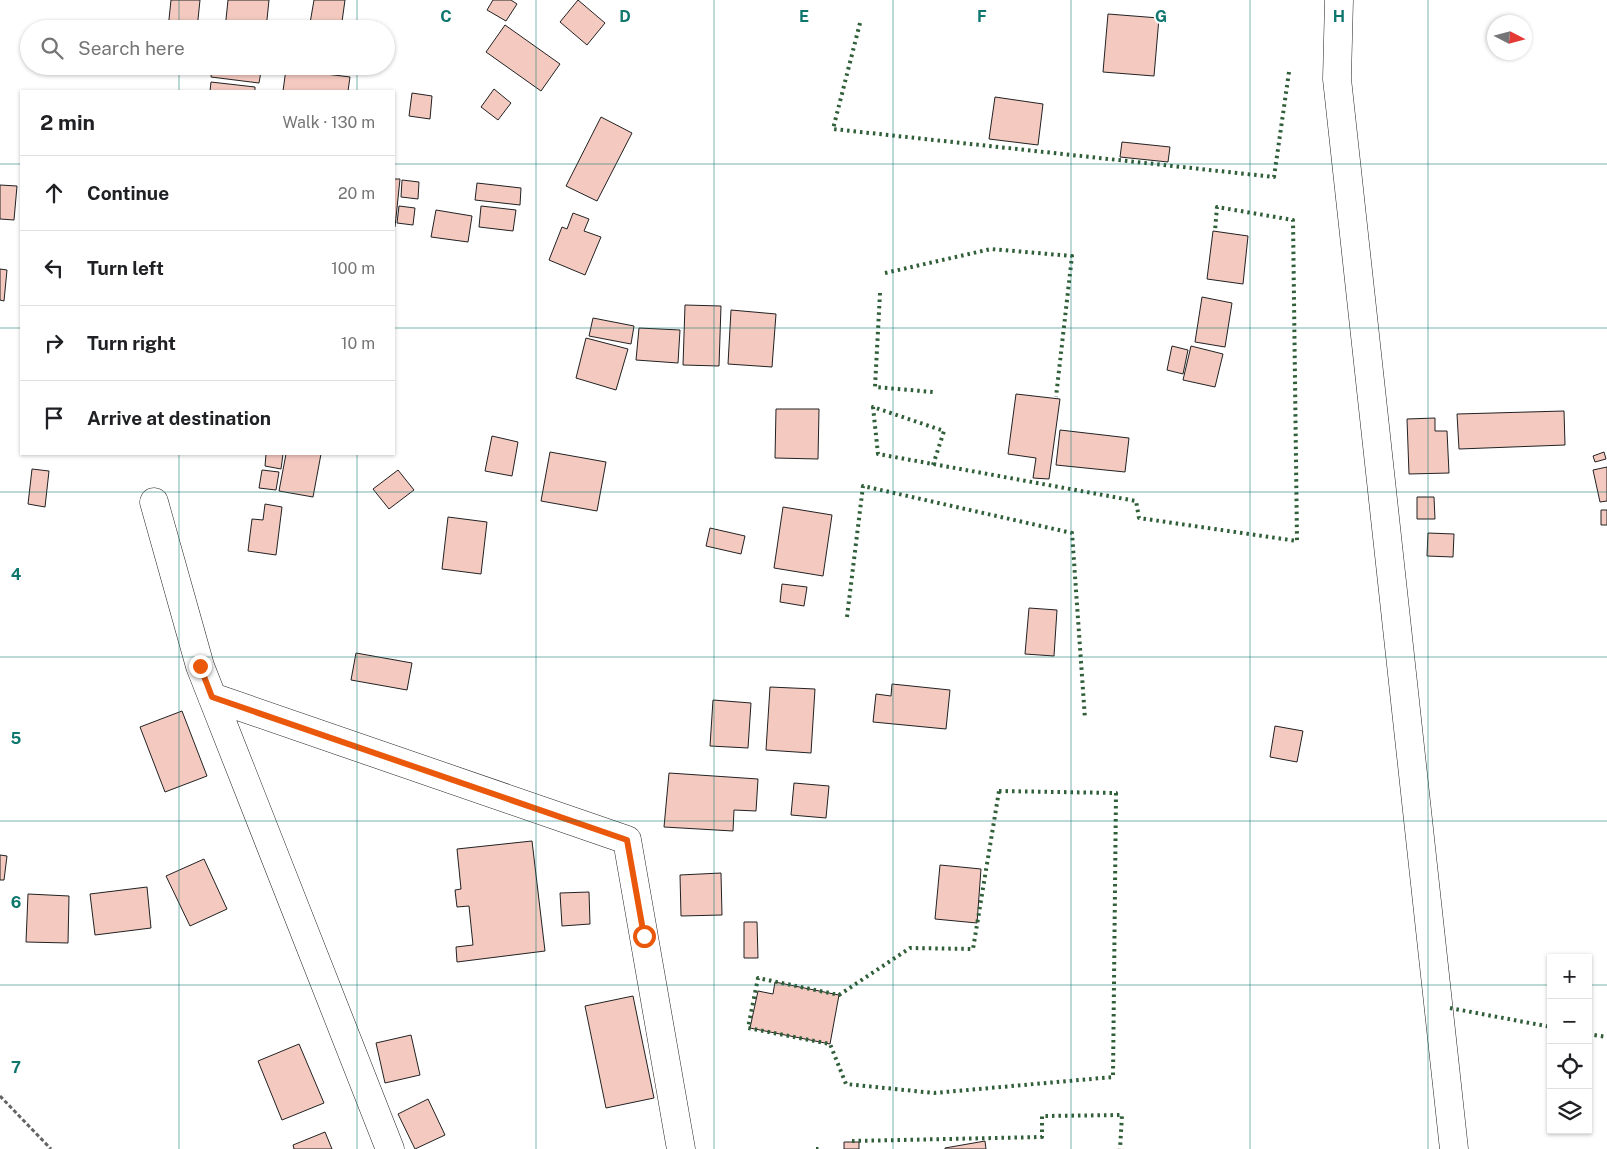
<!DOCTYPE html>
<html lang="en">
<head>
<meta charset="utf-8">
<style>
	body { margin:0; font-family:"Public Sans",sans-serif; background:#f2f2f2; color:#202124 }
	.controls { position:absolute; right:15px; bottom:15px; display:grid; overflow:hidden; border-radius:0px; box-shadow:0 1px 4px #0004 }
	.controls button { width:45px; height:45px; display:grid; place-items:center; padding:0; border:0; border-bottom:1px solid #e0e0e0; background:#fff; color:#202124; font:25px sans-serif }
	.compass { position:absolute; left:1487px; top:15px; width:45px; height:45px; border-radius:50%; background:#fff; box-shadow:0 1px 4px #0004; rotate:96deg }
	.stop { position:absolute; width:15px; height:15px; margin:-11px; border:4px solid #ea580c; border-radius:50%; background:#fff }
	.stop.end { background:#ea580c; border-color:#fff; box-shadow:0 1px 5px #0008 }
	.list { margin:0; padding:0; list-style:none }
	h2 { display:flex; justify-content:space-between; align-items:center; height:65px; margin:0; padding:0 20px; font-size:21px }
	h2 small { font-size:16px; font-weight:400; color:#757577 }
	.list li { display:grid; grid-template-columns:32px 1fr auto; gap:15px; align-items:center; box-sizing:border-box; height:75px; padding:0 20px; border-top:1px solid #e0e0e0 }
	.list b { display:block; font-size:19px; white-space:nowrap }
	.list em { font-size:16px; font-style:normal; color:#757577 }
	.icon { flex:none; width:28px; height:28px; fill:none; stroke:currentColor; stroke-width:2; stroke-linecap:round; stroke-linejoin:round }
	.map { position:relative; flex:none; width:1607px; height:1149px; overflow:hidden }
	.search { position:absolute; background:#fff; box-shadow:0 1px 4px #0004; left:20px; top:20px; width:375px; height:55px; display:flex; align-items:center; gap:12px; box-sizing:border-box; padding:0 18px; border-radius:28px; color:#757577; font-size:19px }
	.panel { position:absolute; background:#fff; box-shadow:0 1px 4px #0004; left:20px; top:90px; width:375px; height:365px; border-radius:0px }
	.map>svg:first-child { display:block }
	.building { fill:#f3c9c0; stroke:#222 }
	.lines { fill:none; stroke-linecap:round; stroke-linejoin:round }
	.minor-casing { stroke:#222; stroke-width:29 }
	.path { stroke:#646464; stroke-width:3; stroke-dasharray:4 2.5; stroke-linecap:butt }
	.minor { stroke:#fff; stroke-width:28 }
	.hedge { stroke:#2f5e38; stroke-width:4; stroke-dasharray:2.5 4; stroke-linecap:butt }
	.route { stroke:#ea580c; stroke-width:6 }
	.grid { fill:none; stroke:#0f766e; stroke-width:1; stroke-opacity:0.55 }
	.grid-label { font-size:16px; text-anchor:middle; font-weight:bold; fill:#0f766e; stroke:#fff; stroke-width:4; stroke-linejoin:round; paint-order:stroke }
</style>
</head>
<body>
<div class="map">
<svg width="1607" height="1149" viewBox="0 0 1607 1149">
	<rect width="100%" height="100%" fill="#fff"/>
	<path class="building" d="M 171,0 L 200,0 L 197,29 L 168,29 Z
		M 228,0 L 269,0 L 266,29 L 225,29 Z
		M 314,0 L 345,0 L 341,29 L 309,29 Z
		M 493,0 L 511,0 L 517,4 L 506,21 L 487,10 Z
		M 578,0 L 605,23 L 587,45 L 560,22 Z
		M 1108,14 L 1159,18 L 1154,76 L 1103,72 Z
		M 505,25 L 560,64 L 541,91 L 486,52 Z
		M 212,66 L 262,66 L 259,83 L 211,77 Z
		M 286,69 L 350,77 L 348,91 L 283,91 Z
		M 211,82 L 255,87 L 255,91 L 210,91 Z
		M 494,89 L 511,103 L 498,120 L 481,107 Z
		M 412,93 L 432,96 L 430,119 L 409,116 Z
		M 995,97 L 1043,104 L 1038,145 L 989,139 Z
		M 601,117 L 632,133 L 597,201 L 566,186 Z
		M 1122,142 L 1170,147 L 1168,162 L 1120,157 Z
		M 394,179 L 400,179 L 395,227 L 394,227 Z
		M 402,180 L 419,182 L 418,199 L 401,197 Z
		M 477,183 L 521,188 L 520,205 L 475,200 Z
		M 0,185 L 17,186 L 14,220 L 0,219 Z
		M 399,206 L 415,208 L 413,225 L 397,223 Z
		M 481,206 L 516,210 L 513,231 L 479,227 Z
		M 436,210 L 472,216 L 468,242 L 431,237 Z
		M 573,213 L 589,219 L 584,231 L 601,237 L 585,275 L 549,260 L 562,227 L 567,229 Z
		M 1213,231 L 1248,236 L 1243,284 L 1207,279 Z
		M 0,269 L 7,270 L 4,301 L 0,300 Z
		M 1202,297 L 1232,303 L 1225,347 L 1195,342 Z
		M 685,305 L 721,306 L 719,366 L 683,365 Z
		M 731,310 L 776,314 L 772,367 L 728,364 Z
		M 593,318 L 634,326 L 631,344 L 589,336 Z
		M 639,328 L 680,330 L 678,363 L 636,360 Z
		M 586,338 L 628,349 L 616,390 L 576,378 Z
		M 1172,346 L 1188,350 L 1183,374 L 1167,370 Z
		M 1191,346 L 1223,354 L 1215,387 L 1183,380 Z
		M 1016,394 L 1060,399 L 1049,479 L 1033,478 L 1036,458 L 1008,454 Z
		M 776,409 L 819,409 L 818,459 L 775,458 Z
		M 1564,411 L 1565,445 L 1459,449 L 1457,414 Z
		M 1435,418 L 1435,431 L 1447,431 L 1449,473 L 1409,474 L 1407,419 Z
		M 1060,430 L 1129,438 L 1125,472 L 1056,465 Z
		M 492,436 L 518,442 L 512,476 L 485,471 Z
		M 550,452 L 606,462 L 597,511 L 541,501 Z
		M 1604,452 L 1606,459 L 1595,462 L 1593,456 Z
		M 266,454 L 283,454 L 281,469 L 265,466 Z
		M 286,454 L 321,454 L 313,497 L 279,491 Z
		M 1607,467 L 1607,501 L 1600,502 L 1593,470 Z
		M 32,469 L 49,471 L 45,507 L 28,504 Z
		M 262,470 L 279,472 L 276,490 L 259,488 Z
		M 398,470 L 414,490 L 389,509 L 373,489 Z
		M 1417,497 L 1434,497 L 1435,519 L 1417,519 Z
		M 265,504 L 282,507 L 276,555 L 248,551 L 252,519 L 263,520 Z
		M 783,507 L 832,515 L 823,576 L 774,568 Z
		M 1601,510 L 1607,510 L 1607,525 L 1601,525 Z
		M 448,517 L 487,522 L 481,574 L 442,569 Z
		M 710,528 L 745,536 L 741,554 L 706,546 Z
		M 1428,533 L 1454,534 L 1453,557 L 1427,556 Z
		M 782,584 L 807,587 L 804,606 L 780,602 Z
		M 1029,608 L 1057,610 L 1054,656 L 1025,654 Z
		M 356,653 L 412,663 L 407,690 L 351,680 Z
		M 892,684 L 950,690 L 946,729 L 873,722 L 876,694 L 891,696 Z
		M 770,687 L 815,689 L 811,753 L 766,750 Z
		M 713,700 L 751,703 L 748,748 L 710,746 Z
		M 182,711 L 207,776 L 165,792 L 140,727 Z
		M 1275,726 L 1303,731 L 1297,762 L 1270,757 Z
		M 669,773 L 758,779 L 756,811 L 734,810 L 733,831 L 664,827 Z
		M 794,783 L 829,786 L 826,818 L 791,815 Z
		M 532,841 L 545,951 L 457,962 L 456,947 L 473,945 L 469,906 L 457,907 L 455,890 L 461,889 L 457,849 Z
		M 0,855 L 7,856 L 4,880 L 0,880 Z
		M 204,859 L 227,909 L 190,926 L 166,876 Z
		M 940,865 L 981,869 L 977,923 L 935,919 Z
		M 721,873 L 722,915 L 681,916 L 680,875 Z
		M 147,887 L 151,928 L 95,935 L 90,894 Z
		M 589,892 L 590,924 L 562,926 L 560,893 Z
		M 28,894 L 69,896 L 68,943 L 26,942 Z
		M 744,922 L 757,922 L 758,958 L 744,958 Z
		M 775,982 L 839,995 L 830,1044 L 750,1028 L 758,991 L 773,994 Z
		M 633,996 L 654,1098 L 606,1108 L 585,1006 Z
		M 411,1035 L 420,1075 L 385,1083 L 376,1043 Z
		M 299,1044 L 324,1103 L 282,1120 L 258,1061 Z
		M 428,1099 L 445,1135 L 415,1149 L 398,1114 Z
		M 325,1132 L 332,1149 L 294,1149 L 293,1145 Z
		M 985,1141 L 986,1149 L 945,1149 L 945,1148 Z
		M 844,1142 L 859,1142 L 859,1149 L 844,1149 Z"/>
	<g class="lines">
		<g class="minor-casing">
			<path id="minor" d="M 1339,0 L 1337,79 L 1454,1149
				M 154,502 L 200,666 L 390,1149
				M 212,697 L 627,840 L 681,1149"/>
		</g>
		<path class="path" d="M 0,1096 L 51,1149"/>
		<use href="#minor" class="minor"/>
		<path class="hedge" d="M 860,23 L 833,129 L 1274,177 L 1289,72
			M 885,273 L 991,249 L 1072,256 L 1056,397
			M 880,293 L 875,387 L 933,392
			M 933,465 L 944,431 L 873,407 L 878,454 L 1136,501 L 1139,518 L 1297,541 L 1293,220 L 1217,207 L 1215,231
			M 847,617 L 863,486 L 1072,533 L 1085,719
			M 999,791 L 1116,793 L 1113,1077 L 934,1093 L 846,1084 L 830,1044 L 748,1028 L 758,978 L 839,995 L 910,948 L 973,949 Z
			M 1450,1008 L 1551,1027
			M 1588,1034 L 1607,1037
			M 852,1141 L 1042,1137 L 1042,1116 L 1122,1115 L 1120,1149
			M 816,1149 L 819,1149"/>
	</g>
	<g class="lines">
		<path class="route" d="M 200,666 L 212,697 L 627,840 L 644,936"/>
	</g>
	<path class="grid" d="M 179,0 L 179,29M 357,0 L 357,29M 536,0 L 536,1149M 714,0 L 714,1149M 893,0 L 893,1149M 1071,0 L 1071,1149M 1250,0 L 1250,1149M 1428,0 L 1428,1149M 179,66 L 179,91M 357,66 L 357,91M 0,164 L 21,164M 394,164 L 1607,164M 0,328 L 21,328M 394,328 L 1607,328M 179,454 L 179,1149M 357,454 L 357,1149M 0,492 L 1607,492M 0,657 L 1607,657M 0,821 L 1607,821M 0,985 L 1551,985M 1588,985 L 1607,985"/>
	<g class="grid-label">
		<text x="446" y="22">C</text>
		<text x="625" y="22">D</text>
		<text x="804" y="22">E</text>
		<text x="982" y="22">F</text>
		<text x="1161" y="22">G</text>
		<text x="1339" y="22">H</text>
		<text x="16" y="580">4</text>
		<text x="16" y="744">5</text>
		<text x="16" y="908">6</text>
		<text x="16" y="1073">7</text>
	</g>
</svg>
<div class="controls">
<button>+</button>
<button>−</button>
<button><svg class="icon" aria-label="locate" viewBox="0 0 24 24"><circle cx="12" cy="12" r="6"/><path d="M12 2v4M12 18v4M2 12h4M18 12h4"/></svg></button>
<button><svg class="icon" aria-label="layers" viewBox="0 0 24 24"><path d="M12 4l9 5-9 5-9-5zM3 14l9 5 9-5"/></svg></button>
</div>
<svg class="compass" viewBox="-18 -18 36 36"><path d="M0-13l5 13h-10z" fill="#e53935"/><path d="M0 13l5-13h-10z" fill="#757577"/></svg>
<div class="stop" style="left:644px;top:936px"></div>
<div class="stop end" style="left:200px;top:666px"></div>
<div class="search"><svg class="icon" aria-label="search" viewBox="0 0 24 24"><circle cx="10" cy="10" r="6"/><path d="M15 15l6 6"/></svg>Search here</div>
<section class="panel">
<h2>2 min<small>Walk · 130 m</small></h2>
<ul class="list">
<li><svg class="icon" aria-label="ahead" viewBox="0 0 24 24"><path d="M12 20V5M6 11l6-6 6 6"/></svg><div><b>Continue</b></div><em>20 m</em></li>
<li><svg class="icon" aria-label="left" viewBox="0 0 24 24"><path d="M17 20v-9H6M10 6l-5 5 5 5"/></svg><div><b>Turn left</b></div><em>100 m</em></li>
<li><svg class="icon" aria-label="right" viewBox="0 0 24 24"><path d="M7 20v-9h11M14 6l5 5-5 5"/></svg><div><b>Turn right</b></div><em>10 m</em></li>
<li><svg class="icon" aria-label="arrive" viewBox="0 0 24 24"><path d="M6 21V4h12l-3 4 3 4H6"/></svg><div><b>Arrive at destination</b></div></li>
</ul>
</section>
</div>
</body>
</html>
